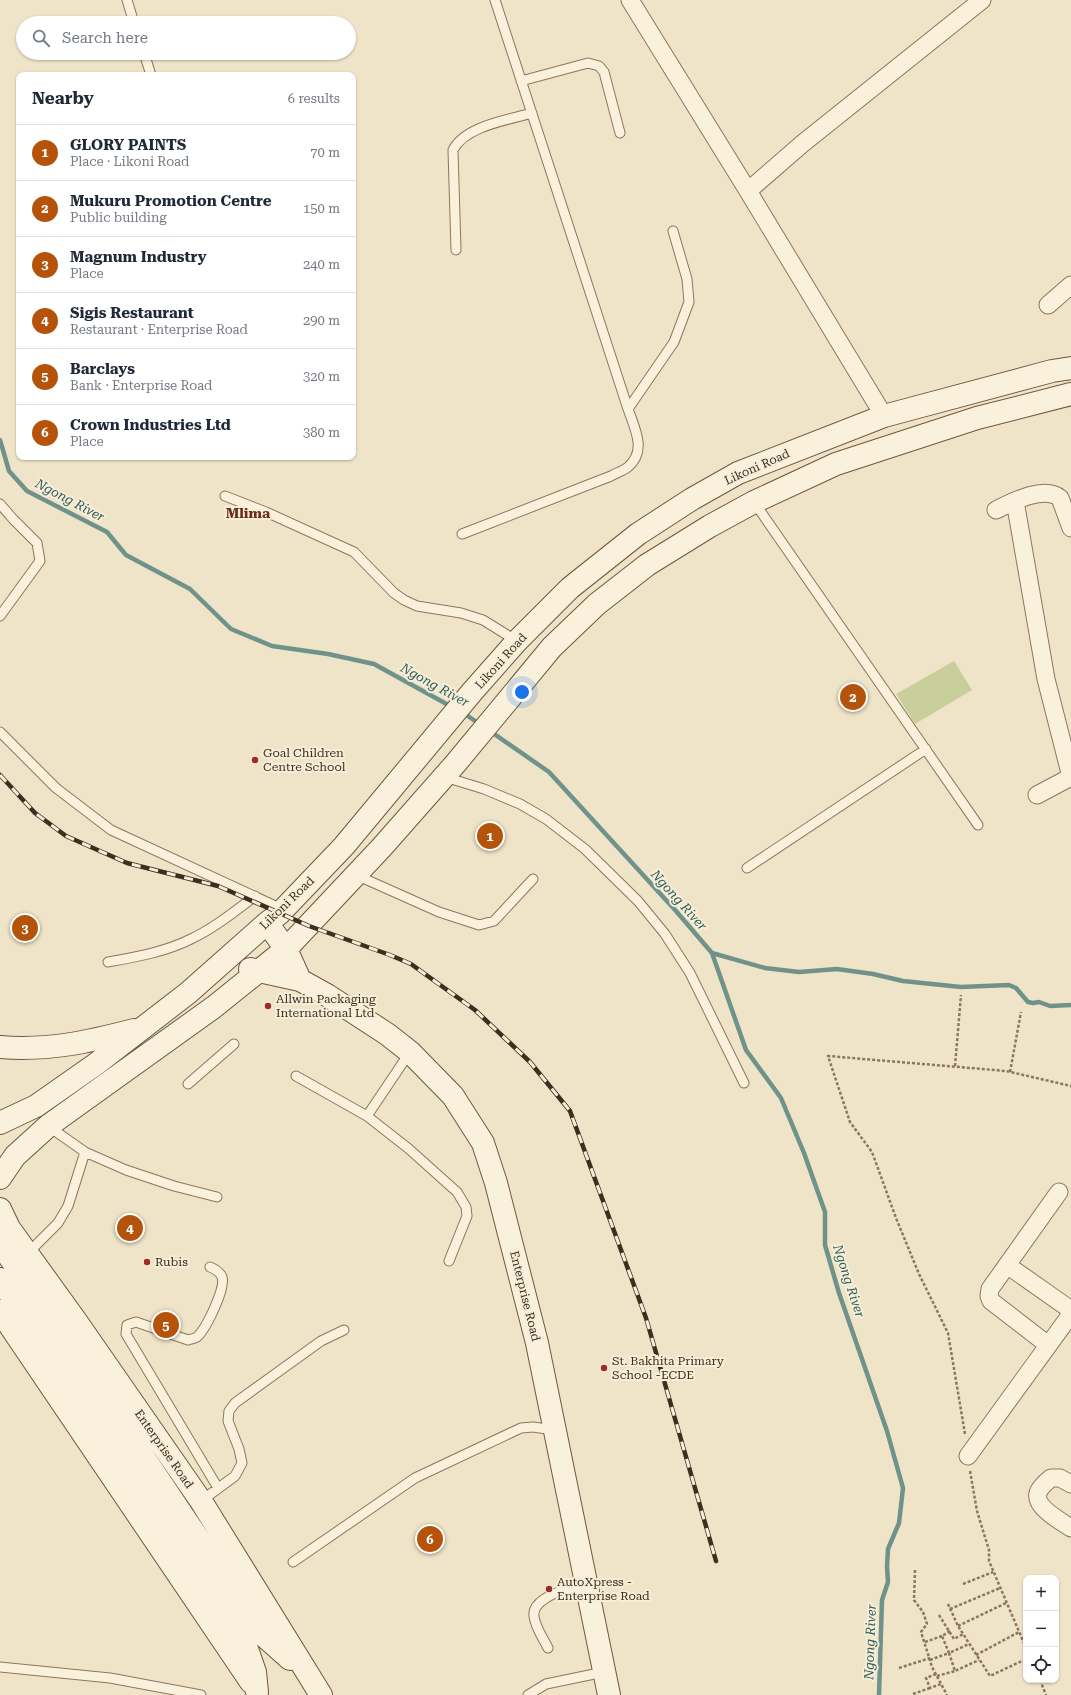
<!DOCTYPE html>
<html lang="en">
<head>
<meta charset="utf-8">
<style>
	body { margin:0; font-family:"Roboto Serif",serif; background:#f6f6f7; color:#1f2937 }
	.controls { position:absolute; right:12px; bottom:12px; display:grid; overflow:hidden; border-radius:8px; box-shadow:0 1px 3px #0004 }
	.controls button { width:36px; height:36px; display:grid; place-items:center; padding:0; border:0; border-bottom:1px solid #e0e1e3; background:#fff; color:#1f2937; font:20px sans-serif }
	.you { position:absolute; left:522px; top:692px; width:14px; height:14px; margin:-10px; border:3px solid #fff; border-radius:50%; background:#1a73e8; box-shadow:0 0 0 6px #1a73e833 }
	.badge { display:grid; place-items:center; width:26px; height:26px; border-radius:50%; background:#b45309; color:#fff; font-size:13px; font-weight:700 }
	.pin { position:absolute; translate:-50% -50%; border:2px solid #fff; box-shadow:0 1px 4px #0006 }
	.list { margin:0; padding:0; list-style:none }
	h2 { display:flex; justify-content:space-between; align-items:center; height:52px; margin:0; padding:0 16px; font-size:17px }
	h2 small { font-size:13px; font-weight:400; color:#747a83 }
	.list li { display:grid; grid-template-columns:26px 1fr auto; gap:12px; align-items:center; box-sizing:border-box; height:56px; padding:0 16px; border-top:1px solid #e0e1e3 }
	.list b { display:block; font-size:15px; white-space:nowrap }
	.list p { margin:0; font-size:13px; white-space:nowrap; color:#747a83 }
	.list em { font-size:13px; font-style:normal; color:#747a83 }
	.icon { flex:none; width:22px; height:22px; fill:none; stroke:currentColor; stroke-width:2; stroke-linecap:round; stroke-linejoin:round }
	.map { position:relative; flex:none; width:1071px; height:1695px; overflow:hidden }
	.search { position:absolute; background:#fff; box-shadow:0 1px 3px #0004; left:16px; top:16px; width:340px; height:44px; display:flex; align-items:center; gap:10px; box-sizing:border-box; padding:0 14px; border-radius:22px; color:#747a83; font-size:15px }
	.panel { position:absolute; background:#fff; box-shadow:0 1px 3px #0004; left:16px; top:72px; width:340px; height:388px; border-radius:8px }
	.map>svg:first-child { display:block }
	.green { fill:#c9cf9b }
	.lines { fill:none; stroke-linecap:round; stroke-linejoin:round }
	.stream { stroke:#6f938a; stroke-width:4.5 }
	.lane-casing { stroke:#8d765c; stroke-width:11 }
	.street-casing { stroke:#8d765c; stroke-width:19 }
	.secondary-casing { stroke:#6f573f; stroke-width:24 }
	.path { stroke:#8d765c; stroke-width:2.5; stroke-dasharray:3 2; stroke-linecap:butt }
	.lane { stroke:#faf1dc; stroke-width:9 }
	.street { stroke:#faf1dc; stroke-width:17 }
	.secondary { stroke:#faf1dc; stroke-width:22 }
	.rail-casing { stroke:#3d2e20; stroke-width:4.5 }
	.rail { stroke:#f7eed8; stroke-width:3; stroke-dasharray:9; stroke-linecap:butt }
	.poi-dot { fill:#9e2a2b; stroke:#f7eed8; stroke-width:1.5 }
	.labels { text-anchor:middle; dominant-baseline:central; stroke-width:4; stroke-linejoin:round; paint-order:stroke }
	.street-label { font-size:12px; fill:#3d2e20; stroke:#f7eed8 }
	.poi-label { font-size:12px; fill:#3d2e20; stroke:#f7eed8; text-anchor:start }
	.water-label { font-size:13px; font-style:italic; fill:#2f5d5a; stroke:#f7eed8 }
	.quarter-label { font-size:14px; font-weight:bold; fill:#6b2e1e; stroke:#f7eed8 }
</style>
</head>
<body>
<div class="map">
<svg width="1071" height="1695" viewBox="0 0 1071 1695">
	<rect width="100%" height="100%" fill="#f0e4c8"/>
	<path class="green" d="M 954,661 L 972,690 L 915,724 L 896,694 Z"/>
	<g class="lines">
		<path class="stream" d="M 0,440 L 9,471 L 27,491 L 107,532 L 126,555 L 190,589 L 231,629 L 272,646 L 328,654 L 374,664 L 452,707
			M 462,712 L 481,725
			M 490,731 L 549,772 L 676,911 L 712,953 L 746,1050 L 781,1098 L 804,1153 L 825,1212 L 825,1245 L 839,1293 L 887,1431 L 903,1488 L 899,1523 L 888,1549 L 887,1566 L 888,1582 L 882,1600 L 879,1695
			M 712,953 L 765,968 L 799,972 L 837,969 L 873,974 L 903,981 L 961,987 L 1009,985 L 1016,988 L 1028,1002 L 1033,1003 L 1039,1002 L 1050,1006 L 1071,1005"/>
		<g class="lane-casing">
			<path id="lane" d="M 127,0 L 134,23
				M 144,53 L 151,75
				M 521,81 L 588,63 L 599,66 L 604,72 L 620,133
				M 456,250 L 453,150 C 465,126 508,120 532,113
				M 628,409 L 674,342 L 689,302 L 687,279 L 673,231
				M 225,496 L 266,512 L 354,552 L 394,593 L 404,600 L 417,606 L 461,613 L 483,620 L 517,641
				M 754,502 L 978,825
				M 0,504 L 13,519 L 37,543 L 40,561 L 0,616
				M 462,534 L 611,476 C 616,473 623,471 628,467 C 647,451 635,429 628,409 L 495,0
				M 0,732 L 56,788 L 111,830 L 284,910
				M 445,777 L 484,789 L 520,804 L 546,819 L 585,849 L 638,901 L 665,934 L 690,973 L 744,1083
				M 747,868 L 926,749
				M 356,875 L 439,912 L 479,925 L 494,921 L 533,879
				M 108,962 C 136,957 165,952 191,939 C 214,928 234,912 255,896
				M 410,1052 L 367,1116 L 409,1149 L 457,1192 L 466,1207 L 467,1216 L 449,1261
				M 296,1076 L 367,1116
				M 188,1084 L 234,1044
				M 48,1126 L 85,1152 L 126,1170 L 174,1186 L 217,1197
				M 27,1254 L 58,1223 L 68,1206 L 85,1152
				M 210,1267 C 215,1269 220,1272 222,1277 C 226,1288 206,1329 197,1337 C 194,1339 191,1339 188,1340 L 136,1322 L 127,1325 L 126,1334 L 218,1488
				M 201,1501 L 235,1476 L 242,1463 L 239,1449 L 228,1421 L 229,1411 L 235,1403 L 321,1341 L 344,1330
				M 293,1562 L 415,1478 L 521,1428 L 533,1427 L 554,1430
				M 548,1648 C 543,1638 535,1627 534,1616 C 532,1602 554,1593 565,1590 C 572,1588 580,1589 587,1589
				M 0,1667 L 110,1678 L 201,1695
				M 528,1695 L 546,1684 L 604,1672"/>
		</g>
		<g class="street-casing">
			<path id="street" d="M 630,0 L 748,191 L 884,416
				M 748,191 L 802,144 L 982,0
				M 1048,305 L 1071,285
				M 1015,501 L 1046,679 L 1071,777
				M 996,510 C 1012,502 1044,485 1060,498 L 1071,528
				M 1037,795 L 1071,777
				M 1007,1265 L 1071,1310
				M 1048,1345 L 991,1301 L 989,1296 L 990,1289 L 1059,1192
				M 968,1456 L 1071,1314
				M 1071,1484 L 1060,1478 L 1051,1478 C 1046,1482 1040,1487 1038,1493 C 1034,1507 1062,1522 1071,1528"/>
		</g>
		<g class="secondary-casing">
			<path id="secondary" d="M 250,969 L 300,980 L 286,949 L 267,923
				M 300,980 L 327,995 L 387,1034 L 410,1052 L 453,1096 L 483,1143 L 496,1183 L 537,1343 L 609,1695
				M 0,1047 C 48,1051 88,1042 134,1030
				M 0,1123 L 36,1106 L 96,1064 L 188,993 L 267,923 L 280,913 L 344,846 L 472,692 L 517,641 L 570,588 L 638,534 L 692,499 L 738,473 L 884,416 L 1052,371 L 1071,368
				M 0,1178 L 15,1156 L 48,1126 L 214,1007 L 286,949 L 382,847 L 456,763 L 552,647 L 597,604 L 647,565 L 710,526 L 754,502 L 836,464 L 977,418 L 1071,394
				M 0,1209 L 9,1228 L 76,1321 L 201,1501 L 321,1695
				M 0,1243 L 263,1635 L 290,1659
				M 0,1279 L 246,1646 L 255,1672 L 257,1692
				M 0,1311 L 251,1682"/>
		</g>
		<path class="path" d="M 955,1066 L 961,995
			M 1010,1072 L 1021,1012
			M 965,1434 L 948,1333 L 919,1274 L 896,1218 L 872,1152 L 850,1122 L 828,1056 L 1006,1071 L 1071,1086
			M 970,1471 L 977,1511 L 989,1550 L 989,1561 L 1026,1648
			M 915,1570 L 914,1600 L 923,1612 L 927,1624 L 921,1632 L 932,1667 L 947,1695
			M 963,1584 L 993,1572
			M 948,1604 L 958,1626 L 990,1676 L 1026,1659
			M 950,1609 L 1000,1588
			M 939,1615 L 954,1639 L 963,1634
			M 958,1626 L 1006,1603
			M 950,1631 L 942,1636 L 949,1653 L 969,1644
			M 925,1642 L 942,1636
			M 976,1655 L 1019,1632
			M 930,1660 L 949,1653 L 955,1671 L 979,1660
			M 899,1668 L 930,1658
			M 936,1674 L 926,1678 L 930,1688 L 941,1684
			M 937,1676 L 955,1671
			M 1040,1680 L 1046,1695
			M 913,1694 L 930,1688"/>
		<use href="#lane" class="lane"/>
		<use href="#street" class="street"/>
		<use href="#secondary" class="secondary"/>
		<g class="rail-casing">
			<path id="rail" d="M 0,775 L 35,813 L 66,836 L 127,863 L 218,886 L 309,926 L 390,955 L 411,964 L 475,1010 L 530,1062 L 570,1111 L 646,1318 L 716,1561"/>
		</g>
		<use href="#rail" class="rail"/>
	</g>
	<g class="poi-dot">
		<circle cx="255" cy="760" r="4"/>
		<circle cx="268" cy="1006" r="4"/>
		<circle cx="147" cy="1262" r="4"/>
		<circle cx="604" cy="1368" r="4"/>
		<circle cx="549" cy="1589" r="4"/>
	</g>
	<g class="labels">
		<g class="street-label">
			<text transform="translate(757 467) rotate(-24)">Likoni Road</text>
			<text transform="translate(501 661) rotate(-48)">Likoni Road</text>
			<text transform="translate(287 903) rotate(-44)">Likoni Road</text>
			<text transform="translate(525 1296) rotate(76)">Enterprise Road</text>
			<text transform="translate(164 1449) rotate(55)">Enterprise Road</text>
		</g>
		<g class="poi-label">
			<text x="263" y="753">Goal Children<tspan x="263" dy="14">Centre School</tspan></text>
			<text x="276" y="999">Allwin Packaging<tspan x="276" dy="14">International Ltd</tspan></text>
			<text x="155" y="1262">Rubis</text>
			<text x="612" y="1361">St. Bakhita Primary<tspan x="612" dy="14">School -ECDE</tspan></text>
			<text x="557" y="1582">AutoXpress -<tspan x="557" dy="14">Enterprise Road</tspan></text>
		</g>
		<g class="water-label">
			<text transform="translate(70 500) rotate(28)">Ngong River</text>
			<text transform="translate(435 685) rotate(29)">Ngong River</text>
			<text transform="translate(679 900) rotate(48)">Ngong River</text>
			<text transform="translate(849 1281) rotate(72)">Ngong River</text>
			<text transform="translate(870 1642) rotate(-88)">Ngong River</text>
		</g>
		<g class="quarter-label">
			<text x="248" y="513">Mlima</text>
		</g>
	</g>
</svg>
<div class="controls">
<button>+</button>
<button>−</button>
<button><svg class="icon" aria-label="locate" viewBox="0 0 24 24"><circle cx="12" cy="12" r="6"/><path d="M12 2v4M12 18v4M2 12h4M18 12h4"/></svg></button>
</div>
<div class="you"></div>
<div class="pin badge" style="left:490px;top:836px">1</div>
<div class="pin badge" style="left:853px;top:697px">2</div>
<div class="pin badge" style="left:25px;top:928px">3</div>
<div class="pin badge" style="left:130px;top:1228px">4</div>
<div class="pin badge" style="left:166px;top:1325px">5</div>
<div class="pin badge" style="left:430px;top:1539px">6</div>
<div class="search"><svg class="icon" aria-label="search" viewBox="0 0 24 24"><circle cx="10" cy="10" r="6"/><path d="M15 15l6 6"/></svg>Search here</div>
<section class="panel">
<h2>Nearby<small>6 results</small></h2>
<ul class="list">
<li><span class="badge">1</span><div><b>GLORY PAINTS</b><p>Place · Likoni Road</p></div><em>70 m</em></li>
<li><span class="badge">2</span><div><b>Mukuru Promotion Centre</b><p>Public building</p></div><em>150 m</em></li>
<li><span class="badge">3</span><div><b>Magnum Industry</b><p>Place</p></div><em>240 m</em></li>
<li><span class="badge">4</span><div><b>Sigis Restaurant</b><p>Restaurant · Enterprise Road</p></div><em>290 m</em></li>
<li><span class="badge">5</span><div><b>Barclays</b><p>Bank · Enterprise Road</p></div><em>320 m</em></li>
<li><span class="badge">6</span><div><b>Crown Industries Ltd</b><p>Place</p></div><em>380 m</em></li>
</ul>
</section>
</div>
</body>
</html>
